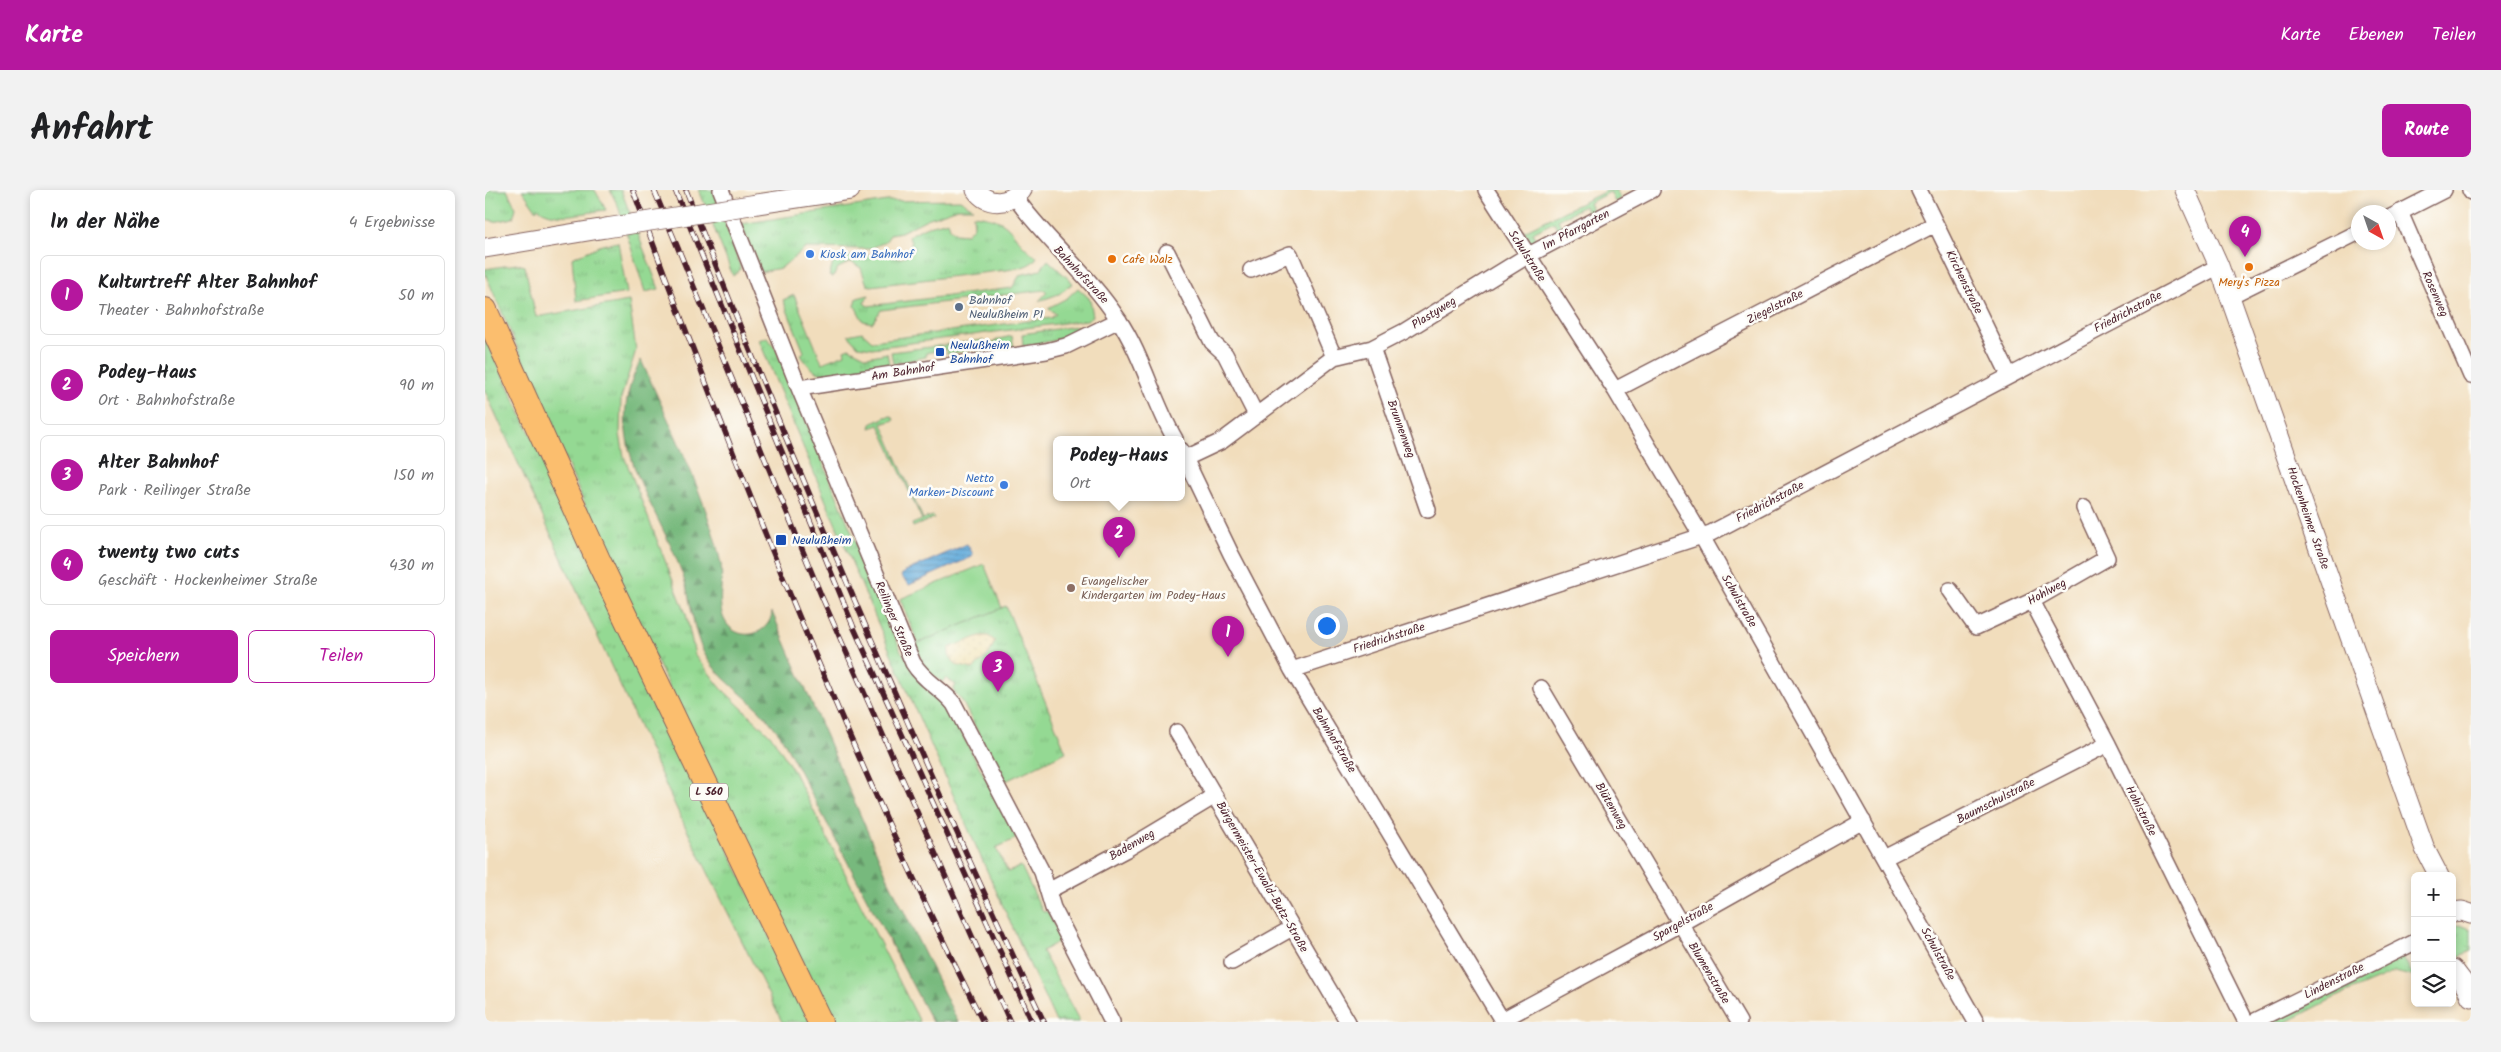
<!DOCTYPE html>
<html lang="de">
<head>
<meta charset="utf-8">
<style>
	body { margin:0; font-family:Kalam,sans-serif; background:#f2f2f2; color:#202124 }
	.controls { position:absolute; right:15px; bottom:15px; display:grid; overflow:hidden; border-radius:8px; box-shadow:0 2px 8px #0003 }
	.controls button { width:45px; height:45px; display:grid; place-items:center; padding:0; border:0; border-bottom:1px solid #e0e0e0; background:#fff; color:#202124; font:25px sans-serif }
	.compass { position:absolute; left:1866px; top:15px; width:45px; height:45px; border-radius:50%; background:#fff; box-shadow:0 2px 8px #0003; rotate:140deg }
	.you { position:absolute; left:841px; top:435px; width:18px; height:18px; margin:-12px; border:4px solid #fff; border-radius:50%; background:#1a73e8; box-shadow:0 0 0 8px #1a73e833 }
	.badge { display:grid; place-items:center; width:32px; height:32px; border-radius:50%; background:#b5179e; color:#fff; font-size:16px; font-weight:700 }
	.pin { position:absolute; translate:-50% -41px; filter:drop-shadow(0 1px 2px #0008) }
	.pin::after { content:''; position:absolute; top:26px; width:18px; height:15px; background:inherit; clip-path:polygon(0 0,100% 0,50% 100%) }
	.popup { position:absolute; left:568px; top:246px; width:132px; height:65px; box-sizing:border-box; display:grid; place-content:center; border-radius:8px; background:#fff; filter:drop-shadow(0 1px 4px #0005); font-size:16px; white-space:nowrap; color:#757577 }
	.popup b { font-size:19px; color:#202124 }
	.popup::after { content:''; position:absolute; left:50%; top:100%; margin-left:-10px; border:10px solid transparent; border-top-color:#fff }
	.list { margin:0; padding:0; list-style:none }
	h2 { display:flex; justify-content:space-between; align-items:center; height:65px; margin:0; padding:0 20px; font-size:21px }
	h2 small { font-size:16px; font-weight:400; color:#757577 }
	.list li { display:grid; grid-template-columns:32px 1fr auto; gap:15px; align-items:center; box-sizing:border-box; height:80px; margin:0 10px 10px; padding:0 10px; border:1px solid #e0e0e0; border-radius:8px }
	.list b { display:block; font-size:19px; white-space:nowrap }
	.list p { margin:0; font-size:16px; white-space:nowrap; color:#757577 }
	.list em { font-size:16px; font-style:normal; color:#757577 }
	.actions { display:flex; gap:10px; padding:15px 20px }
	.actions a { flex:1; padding:11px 0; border:1px solid #b5179e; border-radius:8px; text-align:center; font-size:18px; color:#b5179e }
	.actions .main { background:#b5179e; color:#fff }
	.icon { flex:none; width:28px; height:28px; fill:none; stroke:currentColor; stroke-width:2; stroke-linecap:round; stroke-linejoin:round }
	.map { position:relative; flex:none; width:1986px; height:832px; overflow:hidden; border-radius:8px }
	header { display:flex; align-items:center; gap:30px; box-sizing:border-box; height:70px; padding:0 25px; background:#b5179e; color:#fff }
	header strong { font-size:24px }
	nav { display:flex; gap:28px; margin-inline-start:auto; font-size:18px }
	.intro { display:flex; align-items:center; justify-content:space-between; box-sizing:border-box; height:120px; padding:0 30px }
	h1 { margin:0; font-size:35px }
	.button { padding:12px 22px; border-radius:8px; background:#b5179e; color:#fff; font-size:18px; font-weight:700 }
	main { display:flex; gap:30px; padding:0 30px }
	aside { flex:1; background:#fff; border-radius:8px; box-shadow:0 2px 8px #0003 }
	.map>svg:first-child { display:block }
	.grass { fill:url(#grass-tufts); stroke:#6f7c5f }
	.forest { fill:url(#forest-firs); stroke:#606c54 }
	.sand { fill:url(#sand-dots); stroke:#9c7c64 }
	.pitch { fill:#94d993; stroke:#6f7c5f }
	.water { fill:url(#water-rules); stroke:#576683 }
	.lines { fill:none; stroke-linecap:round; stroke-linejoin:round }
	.minor-casing { stroke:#84625e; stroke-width:18 }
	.tertiary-casing { stroke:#84625e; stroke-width:21 }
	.primary-casing { stroke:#84625e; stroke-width:26 }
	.minor { stroke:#fff; stroke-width:15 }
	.tertiary { stroke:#fff; stroke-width:19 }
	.primary { stroke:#fbbe6e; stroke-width:24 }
	.rail-casing { stroke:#4a1f2b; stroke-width:5.5 }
	.rail { stroke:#fdfcf7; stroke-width:4; stroke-dasharray:11; stroke-linecap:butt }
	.tertiary-bridge-casing { stroke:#84625e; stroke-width:21; stroke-linecap:butt }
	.tertiary-bridge { stroke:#fff; stroke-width:19 }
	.shop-dot { fill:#3f7fe0; stroke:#fdfcf7; stroke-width:2 }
	.food-dot { fill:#e8710a; stroke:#fdfcf7; stroke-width:2 }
	.service-dot { fill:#5c6f8a; stroke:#fdfcf7; stroke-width:2 }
	.transit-dot { fill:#1a4fb4; stroke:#fdfcf7; stroke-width:2 }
	.education-dot { fill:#8d6e63; stroke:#fdfcf7; stroke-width:2 }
	.labels { text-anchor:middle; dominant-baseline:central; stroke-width:5; stroke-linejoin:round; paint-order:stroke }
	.shield { fill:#fdfcf7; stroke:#806168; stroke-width:1 }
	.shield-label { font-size:11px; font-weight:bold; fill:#4a1f2b }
	.street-label { font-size:12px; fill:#4a1f2b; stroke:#fdfcf7 }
	.shop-label { font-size:12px; fill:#366cbe; stroke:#fdfcf7; text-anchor:start }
	.food-label { font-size:12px; fill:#c56008; stroke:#fdfcf7; text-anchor:start }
	.service-label { font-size:12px; fill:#4e5e75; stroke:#fdfcf7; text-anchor:start }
	.transit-label { font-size:12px; fill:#164399; stroke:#fdfcf7; text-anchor:start }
	.education-label { font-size:12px; fill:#785e54; stroke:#fdfcf7; text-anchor:start }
</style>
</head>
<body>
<header>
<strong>Karte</strong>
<nav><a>Karte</a><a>Ebenen</a><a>Teilen</a></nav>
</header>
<div class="intro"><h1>Anfahrt</h1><a class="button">Route</a></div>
<main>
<aside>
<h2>In der Nähe<small>4 Ergebnisse</small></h2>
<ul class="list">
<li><span class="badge">1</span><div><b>Kulturtreff Alter Bahnhof</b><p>Theater · Bahnhofstraße</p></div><em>50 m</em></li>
<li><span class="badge">2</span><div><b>Podey-Haus</b><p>Ort · Bahnhofstraße</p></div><em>90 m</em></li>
<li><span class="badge">3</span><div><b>Alter Bahnhof</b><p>Park · Reilinger Straße</p></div><em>150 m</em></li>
<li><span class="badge">4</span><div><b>twenty two cuts</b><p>Geschäft · Hockenheimer Straße</p></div><em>430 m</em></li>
</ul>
<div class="actions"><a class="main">Speichern</a><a>Teilen</a></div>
</aside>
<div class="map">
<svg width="1986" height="832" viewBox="0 0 1986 832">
	<defs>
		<pattern id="grass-tufts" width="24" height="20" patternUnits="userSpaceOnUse" patternTransform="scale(1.25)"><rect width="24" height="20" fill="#94d993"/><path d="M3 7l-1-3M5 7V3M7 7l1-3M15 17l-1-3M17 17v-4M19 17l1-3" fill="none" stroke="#81ba7f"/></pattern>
		<pattern id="forest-firs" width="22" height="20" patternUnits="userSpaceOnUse" patternTransform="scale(1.25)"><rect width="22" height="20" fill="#77b97d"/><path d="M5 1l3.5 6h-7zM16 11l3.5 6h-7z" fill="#649667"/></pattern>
		<pattern id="sand-dots" width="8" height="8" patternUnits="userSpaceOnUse" patternTransform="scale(1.25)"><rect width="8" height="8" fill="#eeda9e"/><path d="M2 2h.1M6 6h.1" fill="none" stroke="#cebb88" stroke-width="1.8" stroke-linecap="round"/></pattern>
		<pattern id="water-rules" width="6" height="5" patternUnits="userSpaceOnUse" patternTransform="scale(1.25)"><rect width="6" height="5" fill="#64acdb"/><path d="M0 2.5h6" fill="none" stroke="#548bb2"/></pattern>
	</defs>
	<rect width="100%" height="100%" fill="#fdfcf7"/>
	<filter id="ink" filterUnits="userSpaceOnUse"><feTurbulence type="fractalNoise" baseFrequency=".02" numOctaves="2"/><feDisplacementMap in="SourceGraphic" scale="10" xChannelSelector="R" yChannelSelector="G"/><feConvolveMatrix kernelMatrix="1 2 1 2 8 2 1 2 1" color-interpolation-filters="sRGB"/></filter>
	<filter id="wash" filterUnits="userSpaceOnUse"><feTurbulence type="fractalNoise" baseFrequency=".0096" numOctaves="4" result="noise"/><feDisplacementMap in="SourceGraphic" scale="20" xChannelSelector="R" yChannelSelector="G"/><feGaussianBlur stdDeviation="1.12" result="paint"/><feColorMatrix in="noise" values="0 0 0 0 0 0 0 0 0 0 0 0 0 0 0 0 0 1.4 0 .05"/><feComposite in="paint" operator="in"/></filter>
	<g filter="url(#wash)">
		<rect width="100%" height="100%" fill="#f1ddbc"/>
		<path class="grass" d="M 0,0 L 22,0 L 31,18 L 28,28 L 8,32 L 7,30 L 0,31 Z
			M 37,0 L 110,0 L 121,20 C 100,22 71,32 53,18 L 51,20 Z
			M 125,0 L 136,0 L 174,99 L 160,102 L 133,16 Z
			M 214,0 L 228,0 L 255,76 L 255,80 L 248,86 Z
			M 1123,0 L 1131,0 L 1136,9 L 1130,12 L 1125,2 L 1104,13 L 1109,23 L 1104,25 L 1099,16 L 1073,30 L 1078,39 L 1074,41 L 1069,32 L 1048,43 L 1052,52 L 1046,52 L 1039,41 Z
			M 475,10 L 488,18 L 473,18 L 442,29 L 416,42 L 406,44 L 400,52 L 384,59 L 321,58 L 296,78 L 276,82 L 256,34 L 402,11 Z
			M 488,25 C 533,29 522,47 552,67 C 546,77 533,78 522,80 L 386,96 L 382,95 L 376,78 L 366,72 L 353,78 L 348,87 L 344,86 L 348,73 L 358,66 L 379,67 L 400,59 L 407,67 L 418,68 L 426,60 L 426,52 L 423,46 L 440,37 L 463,31 L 465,38 L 471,43 L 482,44 L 489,36 Z
			M 133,52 L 142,103 L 91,111 L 87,68 L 117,55 Z
			M 563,70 L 588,93 L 574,104 L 554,111 L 562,102 L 560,100 L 396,120 L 387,133 L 378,131 L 370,116 L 372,108 L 384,105 L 379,113 L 383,116 L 527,98 L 535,85 L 555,80 Z
			M 32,74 L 40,76 L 51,127 L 144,111 L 151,160 L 136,208 L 135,244 L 139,266 L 201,424 L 210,465 L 236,498 L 288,548 L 309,582 L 435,832 L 346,832 L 128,380 L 0,83 L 0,79 Z
			M 593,98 L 605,109 L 608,126 L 602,130 L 387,158 L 373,156 L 363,145 L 377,142 L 387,151 L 566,128 L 571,124 L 563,118 L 582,108 Z
			M 309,105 L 337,173 L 360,164 L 359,160 L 364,158 L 382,167 L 402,163 L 405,178 L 347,186 C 332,185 323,177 316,165 L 319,162 L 298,110 Z
			M 592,136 L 594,141 L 567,151 L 538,156 L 537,144 Z
			M 527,146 L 529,158 L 488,164 L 514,149 Z
			M 282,147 L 291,159 L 416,461 L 461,514 L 532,648 L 511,658 L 523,682 L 536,676 L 558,722 L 562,721 L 577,750 L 557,761 L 595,832 L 571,832 C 467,607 368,380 274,150 Z
			M 0,148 L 325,832 L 297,832 L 195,626 L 0,201 Z
			M 499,150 L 500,153 L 487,160 L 462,164 L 461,159 L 441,163 L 441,167 L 408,174 L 406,162 Z
			M 407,226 L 409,230 L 397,234 L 438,329 L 448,326 L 449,328 L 428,337 L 427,334 L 437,330 L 394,235 L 385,238 L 386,234 L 400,227 Z
			M 521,416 L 581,562 L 521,591 L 517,589 L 477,511 L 468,500 L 471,495 L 461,488 L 457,492 L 442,481 L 429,455 Z
			M 1975,735 L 1986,739 L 1986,761 L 1974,766 L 1967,764 L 1967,737 Z
			M 1917,765 L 1927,783 L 1930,781 L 1930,787 L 1910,782 L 1847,809 L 1802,832 L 1787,832 Z"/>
		<path class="forest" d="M 156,170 C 184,233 222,307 236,374 C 239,393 230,418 242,434 C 256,453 285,444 287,422 L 404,691 L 473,832 L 447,832 L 296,546 C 289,537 282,528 274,520 C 256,502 231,486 219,463 C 207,440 207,411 198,386 C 172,311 112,252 156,170 Z"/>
		<path class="sand" d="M 495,446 L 503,446 L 510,451 L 504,464 L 488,479 L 471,475 L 464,465 L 464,458 Z"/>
		<path class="pitch" d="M 499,374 L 517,418 L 433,453 L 415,409 Z"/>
		<path class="water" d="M 482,354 L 488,364 L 487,367 L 424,395 L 416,386 L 419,382 Z"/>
	</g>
	<g filter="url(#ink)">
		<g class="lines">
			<g class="minor-casing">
				<path id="minor" d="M 236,0 L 314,198 L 428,473 C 439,491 456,498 469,514 L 557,682 L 568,718 L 627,832
					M 1001,0 L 1130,200 L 1216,345 L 1491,832
					M 1434,0 L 1524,185
					M 1985,0 L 1986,2
					M 530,7 C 561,51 604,84 633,129 C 658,166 668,211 690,249
					M 1915,22 L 1986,186
					M 1904,28 L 1959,0
					M 682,62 L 727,152 L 740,164 L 771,225
					M 766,80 L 805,64 L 849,167
					M 1745,106 L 1874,42
					M 887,158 L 943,320
					M 314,198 L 561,161 L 581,156 L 634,130
					M 1130,200 L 1450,34
					M 696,260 L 746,364 L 807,480 L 1018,832
					M 701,268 L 737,251 L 849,167 L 887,158 L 920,141 L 1042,66 L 1167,0
					M 1465,400 L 1491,437 L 1547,411 L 1622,368 L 1599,318
					M 1547,411 L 1623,554 L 1761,832
					M 807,480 L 1226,343 L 1734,76
					M 1056,498 L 1254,832
					M 692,542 L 863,832
					M 1399,668 L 1623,554
					M 563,701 L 640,660 L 730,606
					M 747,772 L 807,738
					M 1017,830 L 1195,734 L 1378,631
					M 1768,832 L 1930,752"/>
			</g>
			<g class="tertiary-casing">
				<path id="tertiary" d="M 491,0 C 503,17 524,14 537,0
					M 1700,0 L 1734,76 L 1940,659 L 1954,686
					M 272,14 L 365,0
					M 0,58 L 121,38
					M 1967,722 L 1977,721 L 1986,724
					M 1968,779 L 1978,792 L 1986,807"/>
			</g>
			<g class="primary-casing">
				<path id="primary" d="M 0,120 L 114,372 L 335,832"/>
			</g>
			<use href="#minor" class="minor"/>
			<use href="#tertiary" class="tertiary"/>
			<use href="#primary" class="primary"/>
			<g class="rail-casing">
				<path id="rail" d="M 148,0 C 253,282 363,563 498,832
					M 169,0 L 336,405 L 525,832
					M 190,0 L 369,438 L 547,832
					M 201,0 C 311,281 431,559 559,832"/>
			</g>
			<use href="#rail" class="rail"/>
			<g class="tertiary-bridge-casing">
				<path id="tertiary-bridge" d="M 121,38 L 272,14"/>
			</g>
			<use href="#tertiary-bridge" class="tertiary-bridge"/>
		</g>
	</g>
	<g class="shop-dot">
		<circle cx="325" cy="64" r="5"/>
		<circle cx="519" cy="295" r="5"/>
	</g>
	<g class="food-dot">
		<circle cx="627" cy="69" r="5"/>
		<circle cx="1764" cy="77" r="5"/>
	</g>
	<circle class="service-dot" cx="474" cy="117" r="5"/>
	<g class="transit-dot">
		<rect x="450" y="157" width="10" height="10" rx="2.5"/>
		<rect x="290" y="344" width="12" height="12" rx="2.5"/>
	</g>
	<circle class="education-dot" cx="586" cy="398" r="5"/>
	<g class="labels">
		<rect class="shield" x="205" y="593.5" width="38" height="17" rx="4"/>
		<g class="shield-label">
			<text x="224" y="602">L 560</text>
		</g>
		<g class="street-label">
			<text transform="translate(1091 40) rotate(-28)">Im Pfarrgarten</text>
			<text transform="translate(1042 66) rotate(57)">Schulstraße</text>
			<text transform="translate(596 85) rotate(47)">Bahnhofstraße</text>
			<text transform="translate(1479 92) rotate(64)">Kirchenstraße</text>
			<text transform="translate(1950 104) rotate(66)">Rosenweg</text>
			<text transform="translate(1290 117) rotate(-27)">Ziegelstraße</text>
			<text transform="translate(1643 122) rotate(-28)">Friedrichstraße</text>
			<text transform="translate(949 123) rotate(-32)">Plastyweg</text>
			<text transform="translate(418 182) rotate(-9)">Am Bahnhof</text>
			<text transform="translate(916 239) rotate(70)">Brunnenweg</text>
			<text transform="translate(1285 312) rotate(-28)">Friedrichstraße</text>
			<text transform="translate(1823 328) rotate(71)">Hockenheimer Straße</text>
			<text transform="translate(1562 402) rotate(-29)">Hohlweg</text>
			<text transform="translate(1254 411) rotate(60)">Schulstraße</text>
			<text transform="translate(409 429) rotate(67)">Reilinger Straße</text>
			<text transform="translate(904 448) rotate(-18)">Friedrichstraße</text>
			<text transform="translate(849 550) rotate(59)">Bahnhofstraße</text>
			<text transform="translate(1511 611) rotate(-27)">Baumschulstraße</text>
			<text transform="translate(1126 616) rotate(60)">Blütenweg</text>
			<text transform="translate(1656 621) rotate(63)">Hohlstraße</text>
			<text transform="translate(647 655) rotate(-30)">Badenweg</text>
			<text transform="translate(777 687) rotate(60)">Bürgermeister-Ewald-Butz-Straße</text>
			<text transform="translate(1198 732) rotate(-29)">Spargelstraße</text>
			<text transform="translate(1453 764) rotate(61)">Schulstraße</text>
			<text transform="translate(1224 783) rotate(59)">Blumenstraße</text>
			<text transform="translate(1849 791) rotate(-27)">Lindenstraße</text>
		</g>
		<g class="shop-label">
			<text x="335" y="64">Kiosk am Bahnhof</text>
			<text x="509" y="288" text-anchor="end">Netto<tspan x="509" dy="14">Marken-Discount</tspan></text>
		</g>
		<g class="food-label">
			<text x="637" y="69">Cafe Walz</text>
			<text x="1764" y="92" text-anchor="middle">Mery's Pizza</text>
		</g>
		<g class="service-label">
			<text x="484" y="110">Bahnhof<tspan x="484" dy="14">Neulußheim P1</tspan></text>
		</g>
		<g class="transit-label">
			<text x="465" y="155">Neulußheim<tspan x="465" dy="14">Bahnhof</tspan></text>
			<text x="307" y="350">Neulußheim</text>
		</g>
		<g class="education-label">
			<text x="596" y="391">Evangelischer<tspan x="596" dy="14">Kindergarten im Podey-Haus</tspan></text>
		</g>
	</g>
</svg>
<div class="controls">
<button>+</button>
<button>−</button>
<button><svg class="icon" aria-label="layers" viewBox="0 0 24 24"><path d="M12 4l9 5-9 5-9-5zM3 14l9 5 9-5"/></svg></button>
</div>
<svg class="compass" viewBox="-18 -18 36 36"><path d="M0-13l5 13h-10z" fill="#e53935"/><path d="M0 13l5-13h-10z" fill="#757577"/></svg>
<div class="you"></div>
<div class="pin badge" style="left:743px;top:467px">1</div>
<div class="pin badge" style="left:634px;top:368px">2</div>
<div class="popup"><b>Podey-Haus</b>Ort</div>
<div class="pin badge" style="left:513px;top:502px">3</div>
<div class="pin badge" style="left:1760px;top:67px">4</div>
</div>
</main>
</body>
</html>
